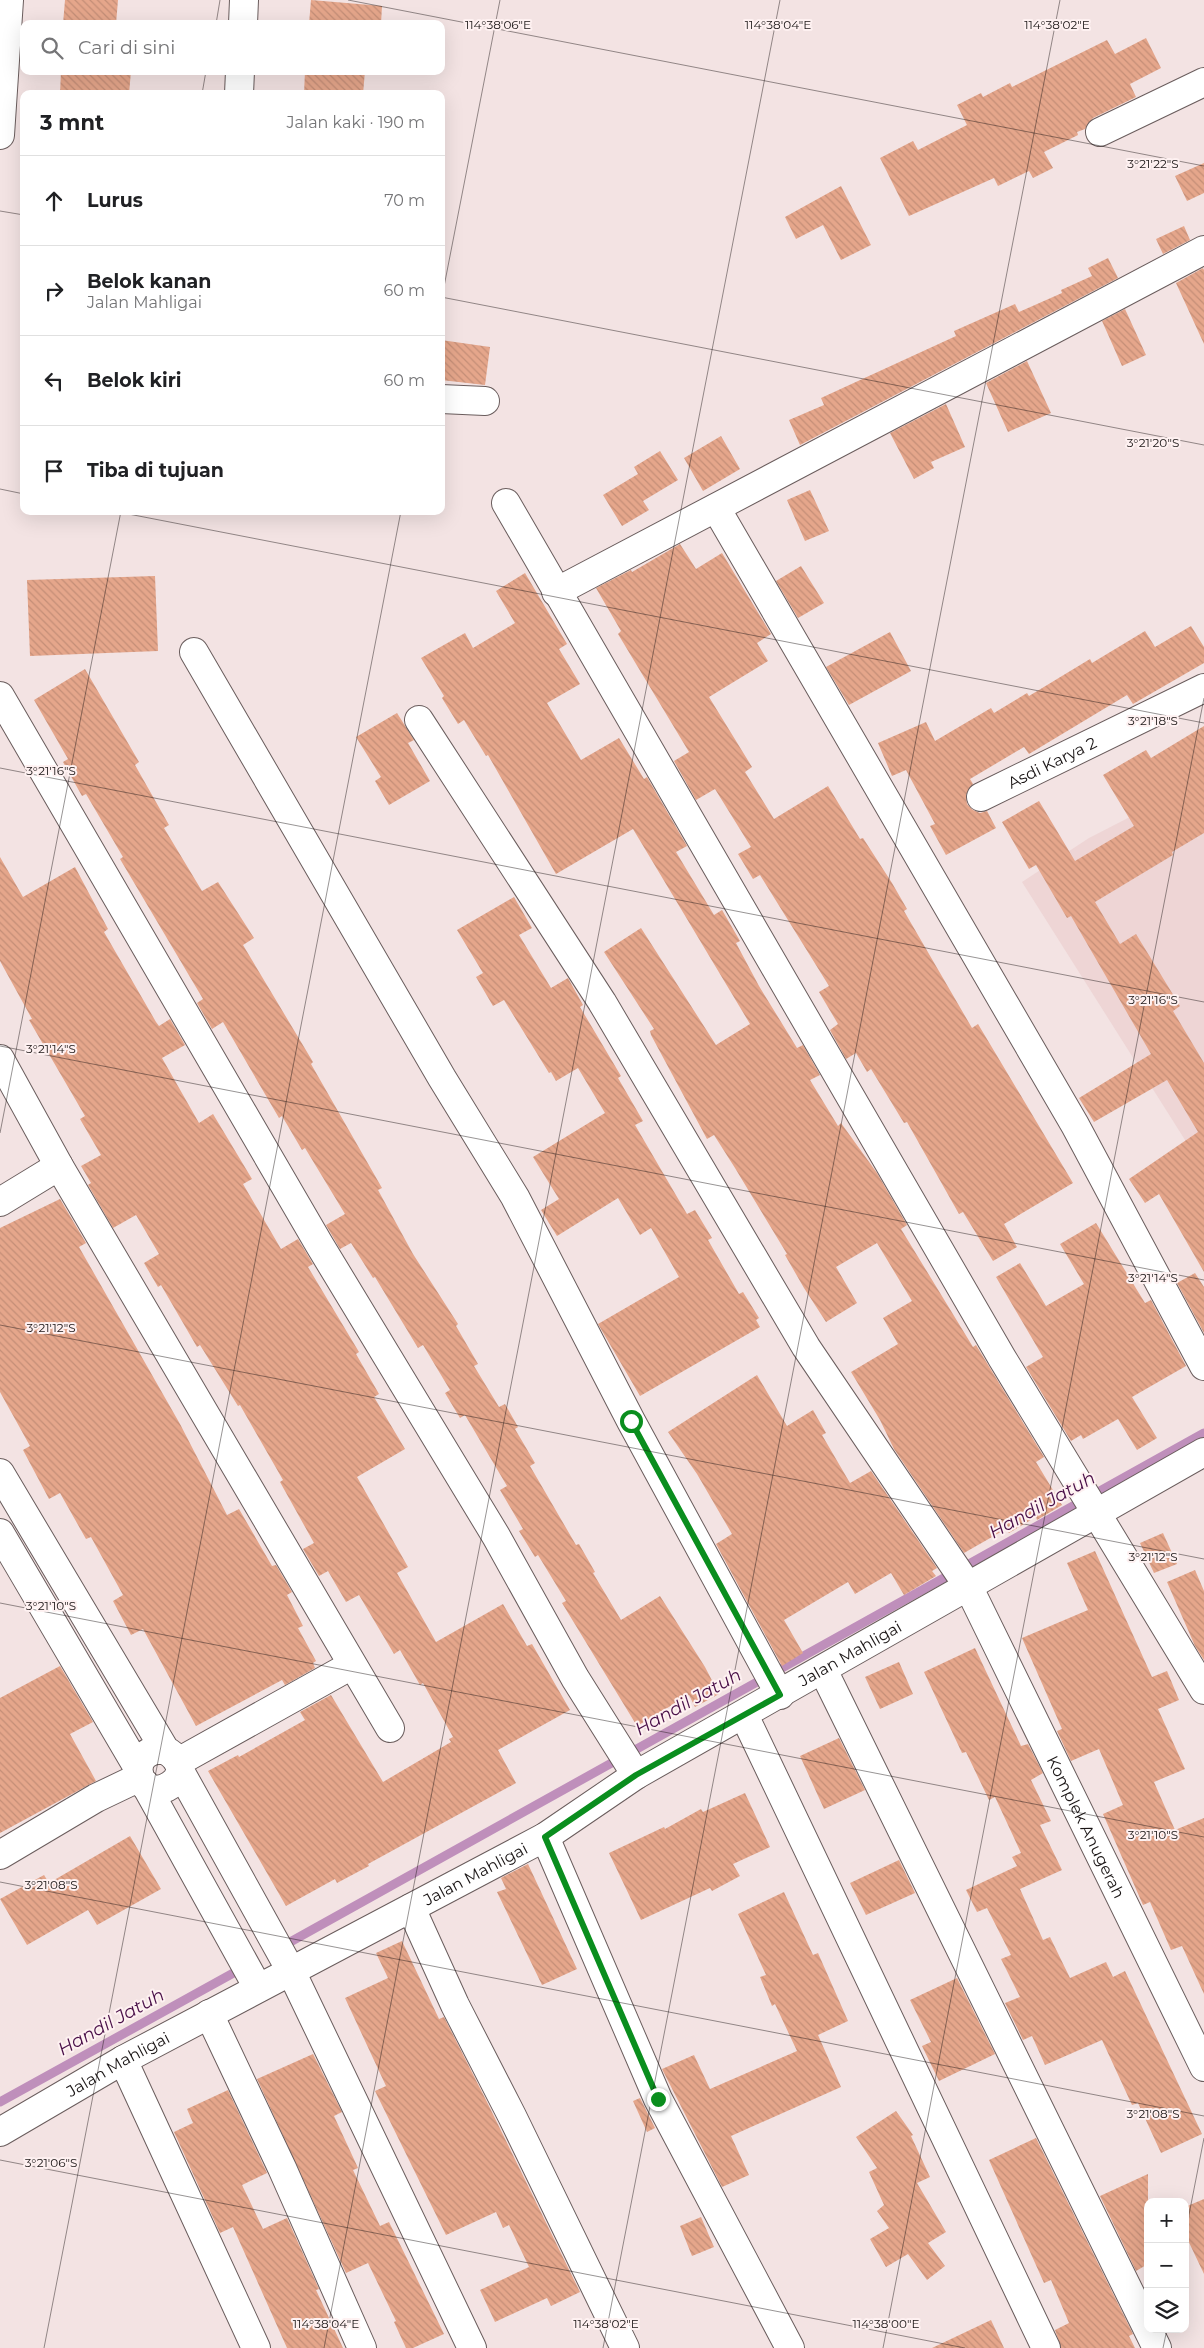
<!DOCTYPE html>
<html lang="id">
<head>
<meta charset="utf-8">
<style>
	body { margin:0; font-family:Montserrat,sans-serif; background:#f2f2f2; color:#202124 }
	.controls { position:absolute; right:15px; bottom:15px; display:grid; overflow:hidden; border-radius:10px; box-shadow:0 5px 20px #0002 }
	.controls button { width:45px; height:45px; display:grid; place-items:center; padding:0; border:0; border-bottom:1px solid #e0e0e0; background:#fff; color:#202124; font:25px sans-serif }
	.stop { position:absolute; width:15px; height:15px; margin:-11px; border:4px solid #0a8e1e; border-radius:50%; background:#fff }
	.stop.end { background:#0a8e1e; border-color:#fff; box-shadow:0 1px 5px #0008 }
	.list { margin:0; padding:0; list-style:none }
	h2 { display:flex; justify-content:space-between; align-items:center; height:65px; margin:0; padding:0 20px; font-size:21px }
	h2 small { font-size:16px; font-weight:400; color:#757577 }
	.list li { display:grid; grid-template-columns:32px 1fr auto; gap:15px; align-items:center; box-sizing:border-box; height:90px; padding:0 20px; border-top:1px solid #e0e0e0 }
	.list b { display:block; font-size:19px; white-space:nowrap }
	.list p { margin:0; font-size:16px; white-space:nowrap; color:#757577 }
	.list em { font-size:16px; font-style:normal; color:#757577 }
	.icon { flex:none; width:28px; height:28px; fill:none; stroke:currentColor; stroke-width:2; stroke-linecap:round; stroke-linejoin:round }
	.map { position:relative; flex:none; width:1204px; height:2348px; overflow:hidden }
	.search { position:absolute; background:#fff; box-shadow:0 5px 20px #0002; left:20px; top:20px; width:425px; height:55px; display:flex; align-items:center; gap:12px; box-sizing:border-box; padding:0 18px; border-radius:10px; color:#757577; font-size:19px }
	.panel { position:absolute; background:#fff; box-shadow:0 5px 20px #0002; left:20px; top:90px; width:425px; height:425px; border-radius:10px }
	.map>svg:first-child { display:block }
	.built { fill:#eed5d5 }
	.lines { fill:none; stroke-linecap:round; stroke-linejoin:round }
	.stream { stroke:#bf8fbb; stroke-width:9 }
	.building { fill:url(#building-back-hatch) }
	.street-casing { stroke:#6a5d5d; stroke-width:30 }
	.street { stroke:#fff; stroke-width:28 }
	.route { stroke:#0a8e1e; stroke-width:6 }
	.ticks { fill:none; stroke:#1a1515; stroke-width:1; stroke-opacity:0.45 }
	.labels { text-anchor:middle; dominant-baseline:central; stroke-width:4; stroke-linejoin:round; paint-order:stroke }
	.street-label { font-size:16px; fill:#1a1515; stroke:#fef1f1 }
	.water-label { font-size:18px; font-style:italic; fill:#490f48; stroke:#fef1f1 }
	.ticks-label { font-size:12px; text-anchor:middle; fill:#1a1515; stroke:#fef1f1; stroke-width:4; stroke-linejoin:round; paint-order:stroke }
</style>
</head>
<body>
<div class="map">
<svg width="1204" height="2348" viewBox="0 0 1204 2348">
	<defs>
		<pattern id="building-back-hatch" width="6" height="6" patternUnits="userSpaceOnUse" patternTransform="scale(1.25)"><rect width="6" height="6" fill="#e5a68b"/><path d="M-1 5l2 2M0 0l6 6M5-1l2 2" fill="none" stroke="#c48e77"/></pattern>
	</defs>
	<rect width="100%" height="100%" fill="#f3e3e3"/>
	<path class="built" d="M 1204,779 L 1204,1170 L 1022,882 L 1089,838 Z"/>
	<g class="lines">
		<path class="stream" d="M 292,1941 L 1204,1433
			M 0,2102 L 237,1971"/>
	</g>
	<path class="building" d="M 65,0 L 118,0 L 116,24 L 63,24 Z
		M 311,0 L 382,6 L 381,24 L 309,24 Z
		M 1146,38 L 1161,68 L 1130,84 L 1136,97 L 1093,118 L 1085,129 L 1077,132 L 1078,135 L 1044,152 L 1053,168 L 1033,178 L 1029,171 L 998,186 L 994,178 L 909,216 L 880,158 L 913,141 L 918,150 L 967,125 L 957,105 L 981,93 L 983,97 L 1010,83 L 1012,87 L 1107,40 L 1115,54 Z
		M 61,71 L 131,71 L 129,94 L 60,94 Z
		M 305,71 L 365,71 L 363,94 L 304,94 Z
		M 1204,163 L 1204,193 L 1187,201 L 1175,176 Z
		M 841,186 L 871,245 L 841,260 L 823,225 L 796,239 L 785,217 Z
		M 1184,226 L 1190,240 L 1163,254 L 1156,239 Z
		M 1108,258 L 1118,278 L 800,445 L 789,420 L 824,405 L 821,398 L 956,336 L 954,331 L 1015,304 L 1019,312 L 1062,293 L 1061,290 L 1092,276 L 1088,268 Z
		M 1203,268 L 1204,270 L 1204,344 L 1176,283 Z
		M 1125,309 L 1146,355 L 1122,366 L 1102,321 Z
		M 441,340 L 490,347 L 485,385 L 441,380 Z
		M 1027,361 L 1051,413 L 1008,432 L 986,383 Z
		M 946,404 L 965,447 L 931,462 L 934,468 L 914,479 L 890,433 Z
		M 721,436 L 740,469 L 703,491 L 684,458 Z
		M 660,451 L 678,480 L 643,501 L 649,510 L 622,526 L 603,495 L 638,474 L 634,467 Z
		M 810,490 L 829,531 L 805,541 L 787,500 Z
		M 680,544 L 696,569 L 722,553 L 771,634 L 757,643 L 768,661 L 709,697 L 752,767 L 745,772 L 774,819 L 828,786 L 860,839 L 863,838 L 892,883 L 907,909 L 904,911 L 972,1028 L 978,1024 L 1073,1183 L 1004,1224 L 1017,1247 L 993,1261 L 963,1212 L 959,1214 L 907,1122 L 904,1123 L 871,1069 L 867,1072 L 856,1053 L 846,1059 L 830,1030 L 838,1024 L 819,992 L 829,986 L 760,875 L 753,879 L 738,854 L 751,847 L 715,789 L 696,800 L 674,761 L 689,752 L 618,634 L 621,631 L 596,588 L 631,570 L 632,572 Z
		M 801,566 L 824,603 L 798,618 L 776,581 Z
		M 525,573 L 567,644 L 559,649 L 580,684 L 547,703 L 581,760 L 619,738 L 644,779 L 647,777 L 687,846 L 676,852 L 714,915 L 722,910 L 740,941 L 736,943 L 759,986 L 797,1048 L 803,1045 L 820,1075 L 810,1080 L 838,1126 L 841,1123 L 877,1173 L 907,1225 L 901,1229 L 973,1347 L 976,1345 L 1044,1457 L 1036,1462 L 1062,1505 L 1037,1520 L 1036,1517 L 1009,1533 L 1006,1529 L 964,1553 L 894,1449 L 880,1420 L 851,1372 L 898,1344 L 883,1318 L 912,1301 L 877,1243 L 836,1267 L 857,1303 L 826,1322 L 804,1288 L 785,1255 L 787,1254 L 735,1168 L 714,1135 L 707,1139 L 651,1035 L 650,1031 L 654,1029 L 604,952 L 641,928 L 716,1045 L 750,1024 L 633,829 L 556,874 L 488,755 L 486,756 L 464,720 L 458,724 L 442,698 L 444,696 L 421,658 L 465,633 L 473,648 L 515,623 L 496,591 Z
		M 155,576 L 158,651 L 30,656 L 27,580 Z
		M 1191,626 L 1204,647 L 1204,663 L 1133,704 L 1127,695 L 1029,754 L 1024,747 L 970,779 L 973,784 L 966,795 L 967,804 L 973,810 L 980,813 L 987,811 L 996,828 L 946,855 L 930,826 L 935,824 L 906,770 L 892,776 L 878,743 L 926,722 L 935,741 L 991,708 L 994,713 L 1027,693 L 1029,696 L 1090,659 L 1092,663 L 1145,631 L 1155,647 Z
		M 890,632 L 911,671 L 849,705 L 826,667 Z
		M 85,669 L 139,762 L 135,765 L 169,825 L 164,828 L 202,891 L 218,882 L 254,938 L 243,945 L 313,1062 L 311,1064 L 382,1188 L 378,1190 L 413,1254 L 458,1324 L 456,1326 L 478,1364 L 474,1366 L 499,1407 L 505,1404 L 518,1427 L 515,1429 L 535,1463 L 530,1466 L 576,1545 L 579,1544 L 595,1572 L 593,1573 L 621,1620 L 660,1596 L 705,1667 L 719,1694 L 695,1707 L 689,1695 L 637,1726 L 562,1603 L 566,1601 L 538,1555 L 535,1557 L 519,1531 L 523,1529 L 500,1490 L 507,1486 L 465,1415 L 460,1418 L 445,1393 L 450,1390 L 423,1345 L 418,1348 L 375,1277 L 373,1278 L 351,1243 L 340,1249 L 326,1225 L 345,1214 L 305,1148 L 302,1150 L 282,1116 L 279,1118 L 223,1022 L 212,1029 L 197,1003 L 203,999 L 120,859 L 123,857 L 86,794 L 82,796 L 63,762 L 68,759 L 34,700 Z
		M 397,713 L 414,740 L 408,743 L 430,781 L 389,805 L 375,781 L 381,777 L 356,737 Z
		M 1204,726 L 1204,833 L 1172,852 L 1173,855 L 1095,902 L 1120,944 L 1136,934 L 1180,1006 L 1173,1011 L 1204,1063 L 1204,1272 L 1159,1194 L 1145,1203 L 1129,1179 L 1198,1132 L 1167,1080 L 1094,1122 L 1079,1098 L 1151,1054 L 1071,916 L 1067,918 L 1036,865 L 1029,869 L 1002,822 L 1039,801 L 1075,861 L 1134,826 L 1103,775 L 1146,750 L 1151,758 Z
		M 0,857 L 23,897 L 75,867 L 108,929 L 104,932 L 156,1022 L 159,1026 L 170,1019 L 185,1045 L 162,1058 L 199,1123 L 213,1114 L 252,1179 L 243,1184 L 281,1249 L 298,1239 L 313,1264 L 308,1267 L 359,1352 L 356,1354 L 379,1394 L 374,1397 L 405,1449 L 357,1477 L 408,1567 L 397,1573 L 436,1642 L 503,1604 L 527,1646 L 532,1644 L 570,1710 L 498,1750 L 516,1783 L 368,1864 L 369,1866 L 337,1883 L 335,1879 L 286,1906 L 208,1771 L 238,1755 L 239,1757 L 305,1720 L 300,1712 L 331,1695 L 383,1782 L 451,1742 L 449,1739 L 453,1737 L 423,1683 L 420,1685 L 400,1650 L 394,1654 L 359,1595 L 346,1602 L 328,1571 L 319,1576 L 303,1549 L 314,1543 L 280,1482 L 283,1480 L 240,1405 L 238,1406 L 200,1345 L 197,1347 L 161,1285 L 158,1287 L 144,1263 L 159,1254 L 136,1215 L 113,1228 L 88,1185 L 91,1183 L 81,1166 L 101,1155 L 80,1119 L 85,1116 L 29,1020 L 32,1019 L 0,961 Z
		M 514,897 L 532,928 L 519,935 L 551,988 L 568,978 L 583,1005 L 580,1007 L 621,1076 L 618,1078 L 643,1121 L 635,1125 L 687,1214 L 695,1210 L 712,1238 L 708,1240 L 739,1294 L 743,1292 L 759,1318 L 756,1320 L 760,1327 L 640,1396 L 598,1324 L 679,1277 L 651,1228 L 640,1235 L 618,1198 L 557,1236 L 541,1210 L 559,1199 L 533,1157 L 605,1113 L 578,1068 L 556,1081 L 551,1072 L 549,1073 L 504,1000 L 493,1006 L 476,977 L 483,973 L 457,930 Z
		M 60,1199 L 86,1243 L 79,1247 L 180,1424 L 227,1515 L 239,1509 L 272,1566 L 276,1565 L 292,1592 L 287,1595 L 303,1626 L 298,1628 L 316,1661 L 313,1663 L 315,1668 L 285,1685 L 282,1680 L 196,1726 L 143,1629 L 131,1635 L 113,1601 L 123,1595 L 91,1537 L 86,1539 L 60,1493 L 49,1499 L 23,1450 L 30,1446 L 0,1392 L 0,1228 Z
		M 1096,1223 L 1145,1303 L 1151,1300 L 1186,1366 L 1132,1397 L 1157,1438 L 1137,1450 L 1118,1419 L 1083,1439 L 1081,1435 L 1071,1441 L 1026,1367 L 1043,1357 L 996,1277 L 1020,1263 L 1046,1306 L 1084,1284 L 1060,1244 Z
		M 1195,1273 L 1204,1287 L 1204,1333 L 1177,1283 Z
		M 757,1375 L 787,1426 L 813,1410 L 826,1433 L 822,1435 L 850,1483 L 871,1471 L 937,1568 L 932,1571 L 936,1576 L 904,1595 L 891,1573 L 855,1594 L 848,1582 L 784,1620 L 803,1653 L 782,1666 L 716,1544 L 732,1534 L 697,1474 L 668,1432 Z
		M 1163,1533 L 1177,1564 L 1154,1573 L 1140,1543 Z
		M 1095,1551 L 1152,1677 L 1167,1671 L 1179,1700 L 1158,1709 L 1185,1769 L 1154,1782 L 1175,1830 L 1204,1818 L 1204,1994 L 1182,1946 L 1171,1950 L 1150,1902 L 1143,1905 L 1103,1814 L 1123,1805 L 1099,1749 L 1071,1761 L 1057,1731 L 1062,1729 L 1022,1638 L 1088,1610 L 1067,1563 Z
		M 1195,1570 L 1204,1591 L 1204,1660 L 1195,1646 L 1167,1582 Z
		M 975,1648 L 1021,1746 L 1028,1744 L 1043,1773 L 1031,1780 L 1051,1821 L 1040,1825 L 1062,1870 L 1020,1889 L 1043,1940 L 1050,1937 L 1070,1978 L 1106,1962 L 1113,1977 L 1125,1971 L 1202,2134 L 1161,2153 L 1138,2103 L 1132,2105 L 1102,2040 L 1045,2065 L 1032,2036 L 1023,2040 L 1005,2003 L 1020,1997 L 1001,1959 L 1011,1955 L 987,1908 L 977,1912 L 966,1890 L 1017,1866 L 1012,1857 L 1021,1853 L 995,1797 L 989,1800 L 966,1752 L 962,1753 L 924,1672 Z
		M 899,1662 L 913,1694 L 880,1709 L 865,1677 Z
		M 60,1666 L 93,1722 L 70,1734 L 96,1781 L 0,1833 L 0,1698 Z
		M 839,1738 L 865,1790 L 824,1809 L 800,1756 Z
		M 745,1793 L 770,1847 L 733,1864 L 740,1876 L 712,1891 L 710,1888 L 641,1920 L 609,1853 L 664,1827 L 665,1829 L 701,1809 L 703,1812 Z
		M 130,1836 L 161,1889 L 97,1925 L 88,1910 L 27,1945 L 0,1899 L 44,1875 L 49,1883 Z
		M 899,1860 L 915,1893 L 866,1915 L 850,1883 Z
		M 528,1864 L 577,1969 L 542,1985 L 497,1892 L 506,1889 L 501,1878 Z
		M 784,1892 L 813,1955 L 818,1953 L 848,2021 L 818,2035 L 841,2087 L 731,2136 L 749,2175 L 722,2187 L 662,2069 L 694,2055 L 710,2089 L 797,2051 L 775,2004 L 772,2006 L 760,1977 L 766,1975 L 738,1914 Z
		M 402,1941 L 439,2019 L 444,2017 L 486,2100 L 580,2292 L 551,2306 L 547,2298 L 495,2322 L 480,2290 L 529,2267 L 509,2225 L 503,2228 L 496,2212 L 446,2235 L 375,2091 L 386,2086 L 345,1998 L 388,1978 L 376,1953 Z
		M 957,1978 L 995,2054 L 939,2081 L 922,2046 L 931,2042 L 910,2000 Z
		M 313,2054 L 342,2112 L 334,2116 L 358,2168 L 353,2170 L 380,2226 L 389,2222 L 444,2334 L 413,2348 L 406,2348 L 394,2322 L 396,2321 L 368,2263 L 346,2273 L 257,2079 Z
		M 228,2090 L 267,2173 L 242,2185 L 263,2229 L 287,2218 L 319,2289 L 316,2290 L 343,2348 L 287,2348 L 233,2227 L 220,2233 L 174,2132 L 193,2123 L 187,2109 Z
		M 640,2098 L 655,2128 L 647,2132 L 633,2101 Z
		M 896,2111 L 913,2135 L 911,2136 L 930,2177 L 917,2183 L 946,2232 L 928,2243 L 945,2266 L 927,2280 L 908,2254 L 886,2267 L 870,2239 L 889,2228 L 877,2211 L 884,2205 L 869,2172 L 877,2168 L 856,2137 Z
		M 1036,2138 L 1133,2334 L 1129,2336 L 1135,2348 L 1061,2348 L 1055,2330 L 1069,2323 L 1051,2280 L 1044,2283 L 989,2160 Z
		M 1148,2174 L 1148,2264 L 1136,2271 L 1100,2196 Z
		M 1204,2199 L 1204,2274 L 1185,2234 L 1185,2207 Z
		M 701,2217 L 714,2247 L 692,2256 L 680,2226 Z
		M 991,2320 L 1004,2348 L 932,2348 Z"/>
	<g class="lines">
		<g class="street-casing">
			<g id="street">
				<path d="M 243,24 L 244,0"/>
				<path d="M 239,94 L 240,71"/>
				<path d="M 1100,132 L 1204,82"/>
				<path d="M 0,135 L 9,0"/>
				<path d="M 441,399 L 485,401"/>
				<path d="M 506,503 L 1002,1358 L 1204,1690"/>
				<path d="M 716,508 L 1075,1125 L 1204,1366"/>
				<path d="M 556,592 L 1204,250"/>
				<path d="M 194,652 L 442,1078 L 515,1197 L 631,1421 L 780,1695"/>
				<path d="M 0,696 L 319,1244 L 496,1536 L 575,1678 L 636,1775"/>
				<path id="s1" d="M 419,720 L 602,1002 L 806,1347 L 968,1586 L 1204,2067"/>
				<path id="s2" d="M 981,797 L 1204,688"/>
				<path d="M 0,1059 L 59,1166 L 390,1728"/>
				<path d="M 0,1202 L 59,1166"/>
				<path d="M 0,1473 L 165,1750 C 208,1774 146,1811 139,1774 C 136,1757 150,1748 165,1750"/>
				<path d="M 0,1533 L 138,1768"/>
				<path d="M 823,1670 L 1157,2348"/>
				<path d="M 744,1715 L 1046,2348"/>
				<path d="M 178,1762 L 352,1665"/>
				<path d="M 180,1771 L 291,1971 L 472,2348"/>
				<path d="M 145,1784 L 258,1988"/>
				<path d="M 545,1837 L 658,2099 L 790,2348"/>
				<path d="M 0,1855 L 96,1798 L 140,1777"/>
				<path d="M 411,1908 L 455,2005 L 512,2116 L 625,2348"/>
				<path d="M 209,2014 L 282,2168 L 362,2348"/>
				<path d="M 123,2060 L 256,2348"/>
				<path id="s3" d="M 0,2132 L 123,2060 L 545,1837 L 636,1775 L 1204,1452"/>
			</g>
		</g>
		<use href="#street" class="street"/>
	</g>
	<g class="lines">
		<path class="route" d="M 631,1421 L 780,1695 L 636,1775 L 545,1837 L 658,2099"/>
	</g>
	<path class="ticks" d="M 348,0 L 1204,166M 216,24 L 220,0M 202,94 L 206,71M 0,211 L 24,215M 441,297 L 1204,445M 441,302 L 500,0M 0,489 L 24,494M 113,511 L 1204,723M 0,768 L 1204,1002M 0,1046 L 1204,1280M 0,1133 L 121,511M 0,1325 L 1204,1559M 0,1603 L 1204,1837M 0,1882 L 1204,2116M 0,2160 L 965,2348M 1185,2235 L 1204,2138M 44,2348 L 401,511M 324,2348 L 780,0M 603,2348 L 1060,0M 883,2348 L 1204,698M 1163,2348 L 1167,2329"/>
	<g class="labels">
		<g class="street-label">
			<text stroke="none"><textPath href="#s2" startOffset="79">Asdi Karya 2</textPath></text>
			<text stroke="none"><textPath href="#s3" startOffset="976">Jalan Mahligai</textPath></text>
			<text stroke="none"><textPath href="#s1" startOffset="1294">Komplek Anugerah</textPath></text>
			<text stroke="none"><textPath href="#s3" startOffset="541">Jalan Mahligai</textPath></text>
			<text stroke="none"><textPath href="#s3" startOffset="136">Jalan Mahligai</textPath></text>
		</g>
		<g class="water-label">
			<text transform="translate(1042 1505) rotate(-29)">Handil Jatuh</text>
			<text transform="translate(688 1702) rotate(-29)">Handil Jatuh</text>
			<text transform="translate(111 2022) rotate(-29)">Handil Jatuh</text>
		</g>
	</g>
	<g class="ticks-label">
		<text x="498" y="29">114°38'06"E</text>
		<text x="778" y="29">114°38'04"E</text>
		<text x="1057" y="29">114°38'02"E</text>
		<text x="1153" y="168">3°21'22"S</text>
		<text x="1153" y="447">3°21'20"S</text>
		<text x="1153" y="725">3°21'18"S</text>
		<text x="51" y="775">3°21'16"S</text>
		<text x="1153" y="1004">3°21'16"S</text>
		<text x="51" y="1053">3°21'14"S</text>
		<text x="1153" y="1282">3°21'14"S</text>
		<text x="51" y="1332">3°21'12"S</text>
		<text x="1153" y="1561">3°21'12"S</text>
		<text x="51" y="1610">3°21'10"S</text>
		<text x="1153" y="1839">3°21'10"S</text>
		<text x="51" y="1889">3°21'08"S</text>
		<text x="1153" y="2118">3°21'08"S</text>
		<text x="51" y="2167">3°21'06"S</text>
		<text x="326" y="2328">114°38'04"E</text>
		<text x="606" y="2328">114°38'02"E</text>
		<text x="886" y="2328">114°38'00"E</text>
	</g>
</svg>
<div class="controls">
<button>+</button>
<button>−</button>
<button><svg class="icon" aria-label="layers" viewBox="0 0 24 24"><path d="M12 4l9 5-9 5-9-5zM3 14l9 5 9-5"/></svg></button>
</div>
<div class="stop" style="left:631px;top:1421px"></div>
<div class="stop end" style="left:658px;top:2099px"></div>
<div class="search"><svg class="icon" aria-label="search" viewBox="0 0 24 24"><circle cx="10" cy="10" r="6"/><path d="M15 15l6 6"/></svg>Cari di sini</div>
<section class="panel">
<h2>3 mnt<small>Jalan kaki · 190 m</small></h2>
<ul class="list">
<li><svg class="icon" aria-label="ahead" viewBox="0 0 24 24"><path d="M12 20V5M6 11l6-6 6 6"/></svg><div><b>Lurus</b></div><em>70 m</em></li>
<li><svg class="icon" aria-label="right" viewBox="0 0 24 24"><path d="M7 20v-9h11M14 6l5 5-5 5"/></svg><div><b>Belok kanan</b><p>Jalan Mahligai</p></div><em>60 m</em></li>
<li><svg class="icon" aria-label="left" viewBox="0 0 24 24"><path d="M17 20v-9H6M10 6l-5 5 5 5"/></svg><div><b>Belok kiri</b></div><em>60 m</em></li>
<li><svg class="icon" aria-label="arrive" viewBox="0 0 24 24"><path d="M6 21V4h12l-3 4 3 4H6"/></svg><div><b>Tiba di tujuan</b></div></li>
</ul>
</section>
</div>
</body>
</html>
